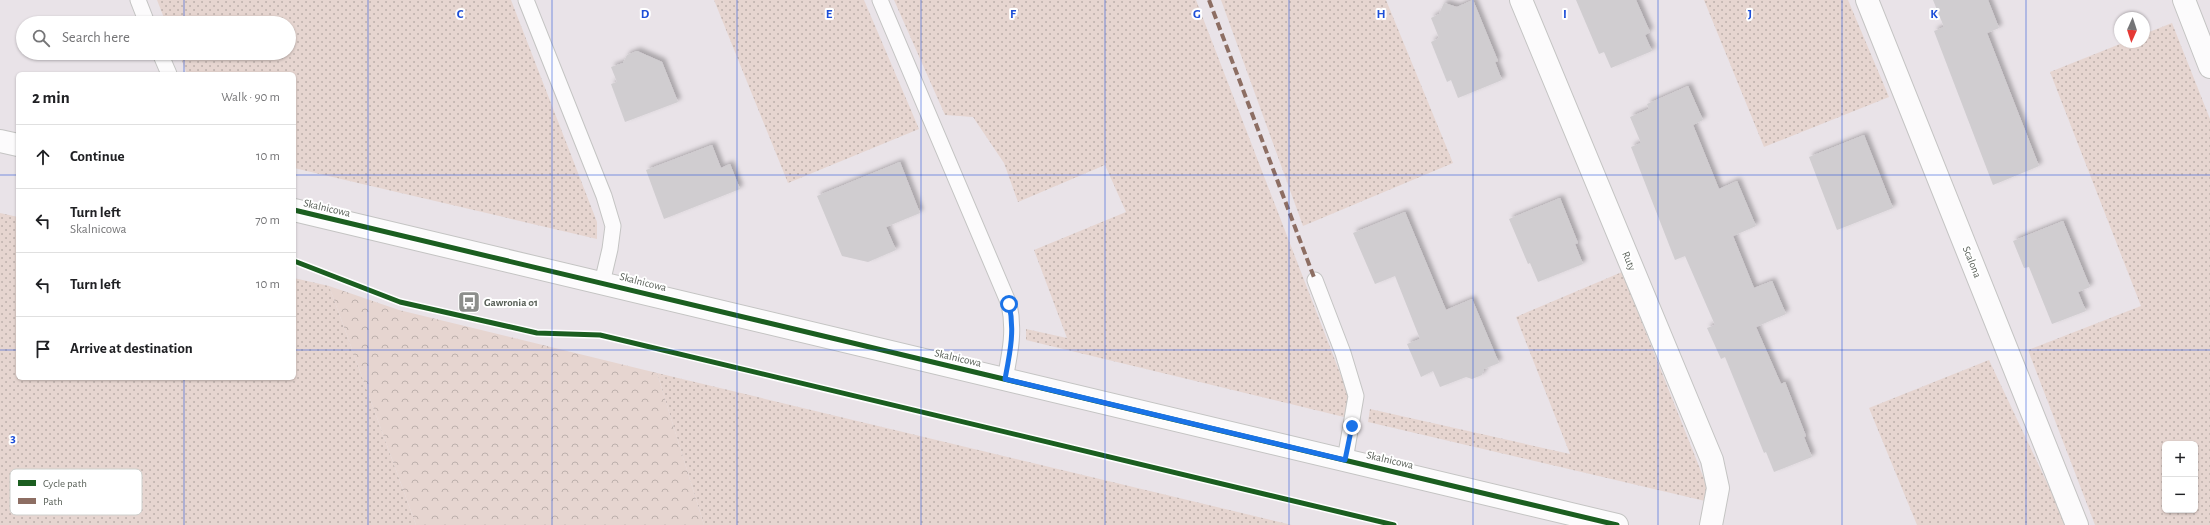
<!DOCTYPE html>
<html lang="en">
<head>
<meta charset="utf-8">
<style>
	body { margin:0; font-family:"Alegreya Sans",sans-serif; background:#f6f6f6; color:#202124 }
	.controls { position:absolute; right:12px; bottom:12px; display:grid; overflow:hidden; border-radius:6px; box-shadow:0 1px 3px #0004 }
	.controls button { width:36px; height:36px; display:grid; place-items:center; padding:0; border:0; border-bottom:1px solid #e0e0e0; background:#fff; color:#202124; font:20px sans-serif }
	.compass { position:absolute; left:2114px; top:12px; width:36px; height:36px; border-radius:50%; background:#fff; box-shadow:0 1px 3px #0004; rotate:183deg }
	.stop { position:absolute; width:12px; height:12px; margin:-9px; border:3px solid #1a73e8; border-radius:50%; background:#fff }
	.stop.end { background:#1a73e8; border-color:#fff; box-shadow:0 1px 4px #0008 }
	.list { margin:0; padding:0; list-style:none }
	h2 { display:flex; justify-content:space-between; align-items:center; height:52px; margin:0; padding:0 16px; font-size:17px }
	h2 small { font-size:13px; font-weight:400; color:#757577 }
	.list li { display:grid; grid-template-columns:26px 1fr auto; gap:12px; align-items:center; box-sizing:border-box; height:64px; padding:0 16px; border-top:1px solid #e0e0e0 }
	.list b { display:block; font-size:15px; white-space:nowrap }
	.list p { margin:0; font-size:13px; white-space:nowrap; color:#757577 }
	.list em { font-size:13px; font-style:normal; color:#757577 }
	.icon { flex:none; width:22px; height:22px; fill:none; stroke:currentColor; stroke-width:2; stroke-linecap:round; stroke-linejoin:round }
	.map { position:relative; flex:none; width:2210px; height:525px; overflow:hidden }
	.search { position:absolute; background:#fff; box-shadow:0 1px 3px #0004; left:16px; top:16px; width:280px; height:44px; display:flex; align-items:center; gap:10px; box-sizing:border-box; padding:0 14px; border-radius:22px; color:#757577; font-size:15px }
	.panel { position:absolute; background:#fff; box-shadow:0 1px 3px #0004; left:16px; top:72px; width:280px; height:308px; border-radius:6px }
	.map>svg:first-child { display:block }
	.grass { fill:url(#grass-dots); fill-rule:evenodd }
	.forest { fill:url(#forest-crowns) }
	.building { fill:#d0cdd0; filter:url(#shadow) }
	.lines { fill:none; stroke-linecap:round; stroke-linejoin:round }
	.service-casing { stroke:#c4c4c3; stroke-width:17 }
	.minor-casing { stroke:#c4c4c3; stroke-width:24 }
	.tertiary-casing { stroke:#c4c4c3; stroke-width:24 }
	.service { stroke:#fcfbfc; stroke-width:15 }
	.minor { stroke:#fcfbfc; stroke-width:22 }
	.tertiary { stroke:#fcfbfc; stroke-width:22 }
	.quiet { stroke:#8d6e63; stroke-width:4; stroke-dasharray:8 4; stroke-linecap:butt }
	.cycleway-casing { stroke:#fff; stroke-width:8 }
	.cycleway { stroke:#1b5e20; stroke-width:5 }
	.route { stroke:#1a73e8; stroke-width:5 }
	.grid { fill:none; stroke:#1d4ed8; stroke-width:1; stroke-opacity:0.55 }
	.labels { text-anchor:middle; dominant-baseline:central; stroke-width:4; stroke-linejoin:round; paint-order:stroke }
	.street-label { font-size:11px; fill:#5a6159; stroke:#fff }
	.poi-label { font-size:11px; font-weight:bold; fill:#5a6159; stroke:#fff; text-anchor:start }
	.key { fill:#fff; stroke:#ced0cd; stroke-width:1 }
	.key-label { font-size:11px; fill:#5a6159 }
	.grid-label { font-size:13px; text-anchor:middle; font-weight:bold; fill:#1d4ed8; stroke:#fff; stroke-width:4; stroke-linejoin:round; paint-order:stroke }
</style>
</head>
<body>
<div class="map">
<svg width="2210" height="525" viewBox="0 0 2210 525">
	<defs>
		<pattern id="grass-dots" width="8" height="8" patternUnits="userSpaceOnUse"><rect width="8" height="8" fill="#e6d5d0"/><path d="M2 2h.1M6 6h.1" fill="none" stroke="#bdb0ac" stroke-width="1.8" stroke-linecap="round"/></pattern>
		<pattern id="forest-crowns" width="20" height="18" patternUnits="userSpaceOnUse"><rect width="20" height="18" fill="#e6d5d0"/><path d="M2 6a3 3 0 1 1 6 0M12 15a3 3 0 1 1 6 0" fill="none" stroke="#bdb0ac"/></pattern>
		<filter id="shadow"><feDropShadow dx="3.5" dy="-3.5" stdDeviation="2" flood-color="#0004"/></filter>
	</defs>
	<rect width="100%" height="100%" fill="#e9e3e8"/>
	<path class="grass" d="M 157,0 L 511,0 L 597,222 L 597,239 L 294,168 L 294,74 L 187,74 L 179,53 L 289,53 L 289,23 L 166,23 Z
		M 714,0 L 864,0 L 919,129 L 788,183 Z
		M 894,0 L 1196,0 L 1345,386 L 1348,398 L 1344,417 L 1026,340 L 1026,329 L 1067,338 L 1034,250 L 1126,212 L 1105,165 L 1018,202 L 1004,163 L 973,117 L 945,115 Z
		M 1221,0 L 1386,0 L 1453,163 L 1303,226 Z
		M 1704,0 L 1848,0 L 1889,97 L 1764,147 Z
		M 2172,23 L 2210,119 L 2210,525 L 2095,525 L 2028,350 L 2141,306 L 2050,72 L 2125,42 L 2144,42 L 2144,34 ZM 2165,444 L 2195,444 L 2195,510 L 2165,510 Z
		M 0,213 L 18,217 L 18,378 L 294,378 L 294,278 L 329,286 L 416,525 L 0,525 Z
		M 1622,272 L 1708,489 L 1705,501 L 1368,422 L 1370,409 L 1570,454 L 1516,317 Z
		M 1989,360 L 2066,523 L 2066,525 L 1917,525 L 1869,408 Z
		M 657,373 L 1292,525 L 704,525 Z"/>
	<path class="forest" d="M 329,286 L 399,310 L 657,373 L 704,525 L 416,525 Z"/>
	<path class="building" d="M 1473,0 L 1498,61 L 1495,62 L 1502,80 L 1458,98 L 1451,80 L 1447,82 L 1431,42 L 1439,38 L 1431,18 L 1439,14 L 1444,3 L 1457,7 Z
		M 1576,0 L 1636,0 L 1650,32 L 1645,35 L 1652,51 L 1611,68 L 1604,52 L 1599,54 Z
		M 1933,0 L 1988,0 L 1999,28 L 1987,33 L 2039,166 L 1993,185 L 1934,31 L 1944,27 Z
		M 637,51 L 662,62 L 678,102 L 625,122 L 611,84 L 617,82 L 611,67 L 623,63 L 627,55 Z
		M 1688,86 L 1703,120 L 1693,125 L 1719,189 L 1737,181 L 1756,226 L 1733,236 L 1754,288 L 1772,281 L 1786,314 L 1756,327 L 1781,384 L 1785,382 L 1806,436 L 1804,437 L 1812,457 L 1774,472 L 1766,452 L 1764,453 L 1725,357 L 1721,359 L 1707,328 L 1715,325 L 1685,256 L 1675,260 L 1631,147 L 1641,143 L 1630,117 L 1649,109 L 1647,104 Z
		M 1864,135 L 1893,208 L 1837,230 L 1809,157 Z
		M 712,145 L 721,168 L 730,164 L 740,189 L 664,219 L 646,170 Z
		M 900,162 L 920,213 L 886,227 L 896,250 L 868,262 L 842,256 L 817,196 Z
		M 1560,198 L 1578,243 L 1575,244 L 1583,264 L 1538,282 L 1530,263 L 1528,264 L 1509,219 Z
		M 1405,212 L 1446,310 L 1472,299 L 1499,363 L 1484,369 L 1482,375 L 1472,379 L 1466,377 L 1440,387 L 1433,371 L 1421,377 L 1407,344 L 1420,339 L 1395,276 L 1375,284 L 1353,233 Z
		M 2063,221 L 2090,287 L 2078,292 L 2086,311 L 2052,324 L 2029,267 L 2024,268 L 2013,241 Z"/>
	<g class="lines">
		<g class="service-casing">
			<path id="service" d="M 138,0 L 147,23
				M 526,0 L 604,196 L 613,226 L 610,249 L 602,283
				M 880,0 L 1009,304 C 1015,330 1010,353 1005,379
				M 160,53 L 169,74
				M 1315,280 L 1343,353 L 1356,396 L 1345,460"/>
		</g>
		<g class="minor-casing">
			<path id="minor" d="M 1521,0 L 1712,460 L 1718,488 L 1711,525
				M 1867,0 L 2077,525
				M 2184,0 L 2210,67"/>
		</g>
		<g class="tertiary-casing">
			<path id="tertiary" d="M 0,141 L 18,145
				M 294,210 L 1617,525"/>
		</g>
		<use href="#service" class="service"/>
		<use href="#minor" class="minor"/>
		<use href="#tertiary" class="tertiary"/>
		<path class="quiet" d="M 1209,0 L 1315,280"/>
		<g class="cycleway-casing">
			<path id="cycleway" d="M 294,210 L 1617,525
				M 294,261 L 400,302 L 537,333 L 600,335 L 1394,525"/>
		</g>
		<use href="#cycleway" class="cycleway"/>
	</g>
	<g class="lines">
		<path class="route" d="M 1009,304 C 1015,330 1010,353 1005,379 L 1345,460 L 1352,426"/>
	</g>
	<path class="grid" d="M 184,0 L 184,23M 368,0 L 368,525M 552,0 L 552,525M 737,0 L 737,525M 921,0 L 921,525M 1105,0 L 1105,525M 1289,0 L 1289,525M 1473,0 L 1473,525M 1658,0 L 1658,525M 1842,0 L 1842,525M 2026,0 L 2026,525M 184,53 L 184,74M 0,175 L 18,175M 294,175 L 2210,175M 0,350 L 18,350M 294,350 L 2210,350M 184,378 L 184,525"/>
	<defs>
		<g id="bus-square" transform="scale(1.15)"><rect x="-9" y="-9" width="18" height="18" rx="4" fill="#8c8e8b" stroke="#fff"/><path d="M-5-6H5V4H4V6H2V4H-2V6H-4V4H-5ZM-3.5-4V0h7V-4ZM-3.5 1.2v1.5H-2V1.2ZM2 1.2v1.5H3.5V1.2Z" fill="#fff"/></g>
	</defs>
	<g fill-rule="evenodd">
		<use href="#bus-square" x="469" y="302"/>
	</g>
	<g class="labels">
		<g class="street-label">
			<text transform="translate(327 208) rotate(13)">Skalnicowa</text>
			<text transform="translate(1629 261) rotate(67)">Ruty</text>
			<text transform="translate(1972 262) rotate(68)">Scalona</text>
			<text transform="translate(643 282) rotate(14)">Skalnicowa</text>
			<text transform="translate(958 358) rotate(13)">Skalnicowa</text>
			<text transform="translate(1390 460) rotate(13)">Skalnicowa</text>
		</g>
		<g class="poi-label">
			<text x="484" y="302">Gawronia 01</text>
		</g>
	</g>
	<rect x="10" y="469" width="132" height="46" rx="6" class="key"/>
	<rect x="18" y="480" width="18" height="6" fill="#1b5e20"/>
	<rect x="18" y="498" width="18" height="6" fill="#8d6e63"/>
	<g class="key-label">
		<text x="43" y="487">Cycle path</text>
		<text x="43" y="505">Path</text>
	</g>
	<g class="grid-label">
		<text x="460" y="18">C</text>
		<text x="645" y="18">D</text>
		<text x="829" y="18">E</text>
		<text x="1013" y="18">F</text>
		<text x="1197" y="18">G</text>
		<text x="1381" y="18">H</text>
		<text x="1565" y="18">I</text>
		<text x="1750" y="18">J</text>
		<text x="1934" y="18">K</text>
		<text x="13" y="442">3</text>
	</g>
</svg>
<div class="controls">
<button>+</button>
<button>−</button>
</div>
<svg class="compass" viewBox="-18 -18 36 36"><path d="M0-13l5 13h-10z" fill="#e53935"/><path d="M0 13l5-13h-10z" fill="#757577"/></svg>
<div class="stop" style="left:1009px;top:304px"></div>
<div class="stop end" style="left:1352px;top:426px"></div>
<div class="search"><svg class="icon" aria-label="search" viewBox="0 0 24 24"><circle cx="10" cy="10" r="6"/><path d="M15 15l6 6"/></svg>Search here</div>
<section class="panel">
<h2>2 min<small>Walk · 90 m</small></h2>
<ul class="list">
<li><svg class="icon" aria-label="ahead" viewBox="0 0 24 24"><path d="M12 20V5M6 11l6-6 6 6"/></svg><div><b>Continue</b></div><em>10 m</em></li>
<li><svg class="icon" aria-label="left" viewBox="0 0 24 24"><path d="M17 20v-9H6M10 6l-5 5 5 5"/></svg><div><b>Turn left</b><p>Skalnicowa</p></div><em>70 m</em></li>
<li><svg class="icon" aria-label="left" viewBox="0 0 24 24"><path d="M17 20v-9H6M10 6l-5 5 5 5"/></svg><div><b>Turn left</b></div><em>10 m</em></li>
<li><svg class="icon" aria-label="arrive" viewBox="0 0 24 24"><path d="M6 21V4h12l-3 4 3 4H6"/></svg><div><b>Arrive at destination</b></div></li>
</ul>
</section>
</div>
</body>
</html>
